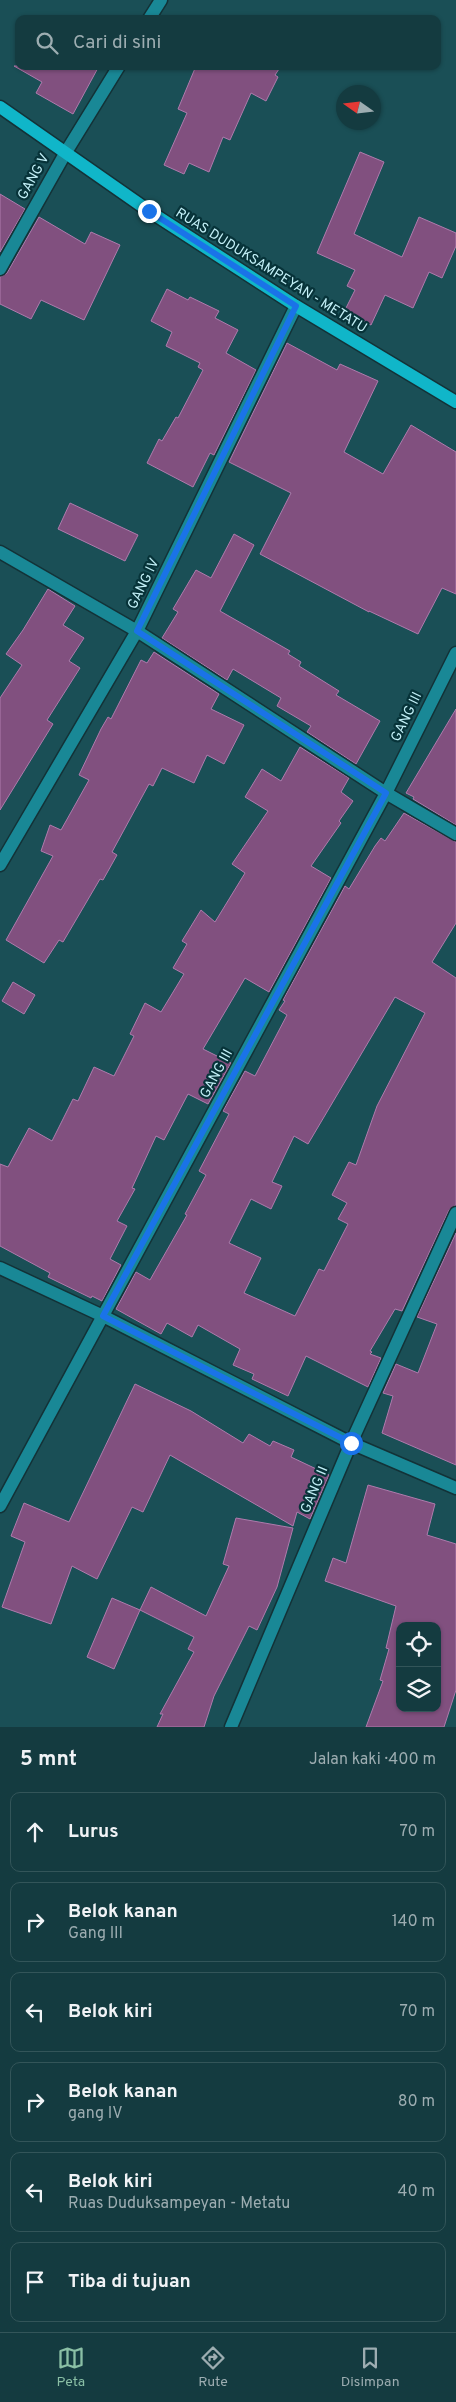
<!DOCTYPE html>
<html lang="id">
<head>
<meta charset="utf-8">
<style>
	body { margin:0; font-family:Overpass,sans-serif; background:#21464b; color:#f1f3f6 }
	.controls { position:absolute; right:15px; bottom:15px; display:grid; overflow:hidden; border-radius:10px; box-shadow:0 1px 4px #0004 }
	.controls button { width:45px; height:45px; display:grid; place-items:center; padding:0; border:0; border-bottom:1px solid #335559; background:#143b40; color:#f1f3f6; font:25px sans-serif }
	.compass { position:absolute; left:336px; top:85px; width:45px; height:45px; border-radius:50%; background:#143b40; box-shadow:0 1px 4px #0004; rotate:284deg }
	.stop { position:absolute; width:15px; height:15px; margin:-11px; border:4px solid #1a73e8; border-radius:50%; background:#fff }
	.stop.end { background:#1a73e8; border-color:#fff; box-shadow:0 1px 5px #0008 }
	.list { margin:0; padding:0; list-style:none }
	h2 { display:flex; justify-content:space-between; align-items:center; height:65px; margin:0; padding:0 20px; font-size:21px }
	h2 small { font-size:16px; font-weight:400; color:#9dadb1 }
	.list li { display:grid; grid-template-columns:32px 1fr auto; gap:15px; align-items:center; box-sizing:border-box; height:80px; margin:0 10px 10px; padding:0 10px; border:1px solid #335559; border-radius:10px }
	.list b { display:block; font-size:19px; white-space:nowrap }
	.list p { margin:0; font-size:16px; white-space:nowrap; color:#9dadb1 }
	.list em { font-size:16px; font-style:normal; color:#9dadb1 }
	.icon { flex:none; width:28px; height:28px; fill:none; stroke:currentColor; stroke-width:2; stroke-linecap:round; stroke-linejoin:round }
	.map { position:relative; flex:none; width:456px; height:1727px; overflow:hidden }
	.search { position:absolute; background:#143b40; box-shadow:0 1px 4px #0004; left:15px; right:15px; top:15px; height:55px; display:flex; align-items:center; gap:12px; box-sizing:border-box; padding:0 18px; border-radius:10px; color:#9dadb1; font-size:19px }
	.sheet { height:605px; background:#143b40 }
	nav { display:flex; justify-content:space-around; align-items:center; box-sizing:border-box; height:70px; border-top:1px solid #335559; background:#143b40; font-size:14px; color:#9dadb1 }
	nav a { display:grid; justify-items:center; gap:2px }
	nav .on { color:#8abfa5 }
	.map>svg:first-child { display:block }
	.building { fill:#81507f; stroke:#af7bad; fill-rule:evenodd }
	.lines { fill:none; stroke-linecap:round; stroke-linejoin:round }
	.minor-casing { stroke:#133237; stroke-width:15 }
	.major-casing { stroke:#133237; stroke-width:15 }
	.minor { stroke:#198896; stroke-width:12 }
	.major { stroke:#10b6c9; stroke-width:12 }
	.route { stroke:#1a73e8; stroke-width:6 }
	.labels { text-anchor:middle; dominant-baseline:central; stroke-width:4.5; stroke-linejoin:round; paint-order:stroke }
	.street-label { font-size:14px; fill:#c3f0f7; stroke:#073339 }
</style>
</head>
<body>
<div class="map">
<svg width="456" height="1727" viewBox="0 0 456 1727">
	<rect width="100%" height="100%" fill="#1a4f56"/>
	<path class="building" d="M 14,66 L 99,66 L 73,114 L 36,93 L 42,82 Z
		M 196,66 L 281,66 L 275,75 L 278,77 L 266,101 L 251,93 L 230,140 L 223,137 L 209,172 L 189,163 L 184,174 L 164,165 L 187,113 L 178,109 Z
		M 360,152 L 384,162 L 354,234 L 402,257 L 419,217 L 456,233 L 456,246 L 442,278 L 429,272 L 413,308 L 385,295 L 371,325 L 344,312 L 355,290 L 347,286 L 355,270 L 317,253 Z
		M 0,194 L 25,209 L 0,252 Z
		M 39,217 L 85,244 L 91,232 L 120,245 L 84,320 L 41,300 L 31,319 L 0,304 L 0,277 L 7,273 Z
		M 167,289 L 188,300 L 190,297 L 219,311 L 215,318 L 238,330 L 226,353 L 256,370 L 214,455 L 210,453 L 193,487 L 147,463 L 159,439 L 162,441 L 176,417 L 178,418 L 203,370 L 198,367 L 200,363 L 166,346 L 172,332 L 151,321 Z
		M 287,343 L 337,370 L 340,364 L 378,381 L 344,452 L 383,474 L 411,425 L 456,452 L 456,594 L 442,588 L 418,634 L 369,611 L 369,612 L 260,554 L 291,493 L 229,462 Z
		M 70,503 L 138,535 L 125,561 L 58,529 Z
		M 234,534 L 254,545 L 220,611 L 290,651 L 288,654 L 301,662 L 299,666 L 339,691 L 336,695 L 380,721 L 356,764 L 307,732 L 311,726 L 277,706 L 281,698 L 233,669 L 227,680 L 162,638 L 178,612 L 173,609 L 196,570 L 211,578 Z
		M 48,589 L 75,606 L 63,625 L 84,638 L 69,661 L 80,668 L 47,720 L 53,724 L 0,810 L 0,698 L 22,665 L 6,654 L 23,630 Z
		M 154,652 L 219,694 L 211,709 L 244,725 L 224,764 L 207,755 L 194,783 L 162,768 L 153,786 L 149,784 L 112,852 L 117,855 L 103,880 L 100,879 L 63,942 L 59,940 L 44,963 L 6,940 L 53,856 L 41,851 L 50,825 L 61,830 L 89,780 L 79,775 L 101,729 L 108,717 L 111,719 L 141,660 L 147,663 Z
		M 456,709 L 456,825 L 413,799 L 414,797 L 406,793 Z
		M 300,747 L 349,778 L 341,792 L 353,801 L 339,821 L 341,823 L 311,866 L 331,878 L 269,992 L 245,978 L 203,1049 L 231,1063 L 208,1104 L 188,1094 L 164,1140 L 156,1136 L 132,1188 L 135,1189 L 117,1221 L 127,1226 L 110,1259 L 121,1265 L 102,1301 L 92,1296 L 91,1298 L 48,1277 L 50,1273 L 0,1246 L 0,1164 L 8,1167 L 29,1128 L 52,1141 L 73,1099 L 78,1101 L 94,1067 L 114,1076 L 134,1036 L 130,1034 L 145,1003 L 161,1012 L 184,974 L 173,968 L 187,944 L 182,941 L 201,910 L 215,922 L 245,873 L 232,864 L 268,811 L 245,797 L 262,769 L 281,781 Z
		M 404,813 L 456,842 L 456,923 L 432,962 L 456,978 L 456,1205 L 449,1210 L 402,1311 L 395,1309 L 370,1351 L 372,1352 L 370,1354 L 381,1358 L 368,1387 L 306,1356 L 288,1396 L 252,1379 L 254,1374 L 233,1365 L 240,1349 L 198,1325 L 192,1337 L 167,1323 L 161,1334 L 116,1309 L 136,1272 L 150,1280 L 187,1215 L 185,1214 L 206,1175 L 199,1171 L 229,1114 L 223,1111 L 245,1071 L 255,1076 L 287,1015 L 279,1010 L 285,1001 L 283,1000 L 345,886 L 349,889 L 375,846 L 381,838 L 385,841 ZM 395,997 L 425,1013 L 377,1106 L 356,1165 L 349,1162 L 332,1195 L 347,1203 L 338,1219 L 348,1224 L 324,1271 L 319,1269 L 295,1316 L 244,1293 L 261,1258 L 229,1243 L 251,1199 L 271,1209 L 282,1186 L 272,1182 L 294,1136 L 308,1144 Z
		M 13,982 L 35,995 L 24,1014 L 2,1001 Z
		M 456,1233 L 456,1465 L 382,1433 L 393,1396 L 383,1393 L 396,1364 L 418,1373 L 437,1324 L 417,1317 Z
		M 135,1384 L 191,1411 L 243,1443 L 249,1434 L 270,1446 L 273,1441 L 294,1450 L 291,1457 L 329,1475 L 310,1519 L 297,1512 L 293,1526 L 170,1455 L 143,1512 L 132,1507 L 97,1579 L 72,1566 L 51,1624 L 2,1607 L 25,1542 L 11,1536 L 24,1503 L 69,1522 Z
		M 368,1485 L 435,1504 L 427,1535 L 456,1544 L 456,1690 L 444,1727 L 366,1727 L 383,1681 L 380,1680 L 389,1649 L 386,1648 L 396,1606 L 325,1581 L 333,1558 L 346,1563 ZM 400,1626 L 437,1626 L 437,1708 L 400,1708 Z
		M 236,1518 L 293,1528 L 277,1587 L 257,1630 L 249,1626 L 214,1696 L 204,1727 L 157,1727 L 163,1714 L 160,1714 L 194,1652 L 188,1649 L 194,1637 L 140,1610 L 151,1587 L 206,1616 L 229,1566 L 223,1564 Z
		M 112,1598 L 140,1610 L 114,1669 L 87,1657 Z"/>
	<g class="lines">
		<g class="minor-casing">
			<path id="minor" d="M 149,19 L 161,0
				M 0,269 L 66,152 L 119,66
				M 0,552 L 137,631 L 386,793 L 456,834
				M 0,865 L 137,631 L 296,306
				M 0,1268 L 103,1316 L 351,1443 L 456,1488
				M 0,1506 L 386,793 L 456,653
				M 231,1727 L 351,1443 L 456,1213"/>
		</g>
		<g class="major-casing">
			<path id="major" d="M 0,107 L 149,211 L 296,306 L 456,402"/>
		</g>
		<use href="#minor" class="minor"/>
		<use href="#major" class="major"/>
	</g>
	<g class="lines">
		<path class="route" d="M 149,211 L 296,306 L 137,631 L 386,793 L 103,1316 L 351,1443"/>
	</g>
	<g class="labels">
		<g class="street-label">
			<text transform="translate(34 177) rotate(-61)">GANG V</text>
			<text transform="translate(271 271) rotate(32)">RUAS DUDUKSAMPEYAN - METATU</text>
			<text transform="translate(144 584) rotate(-64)">GANG IV</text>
			<text transform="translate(407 717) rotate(-64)">GANG III</text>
			<text transform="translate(217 1074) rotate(-62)">GANG III</text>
			<text transform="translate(315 1490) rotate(-67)">GANG II</text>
		</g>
	</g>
</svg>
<div class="controls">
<button><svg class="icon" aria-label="locate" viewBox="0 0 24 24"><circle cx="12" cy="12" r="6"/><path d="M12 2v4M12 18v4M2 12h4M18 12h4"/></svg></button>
<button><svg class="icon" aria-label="layers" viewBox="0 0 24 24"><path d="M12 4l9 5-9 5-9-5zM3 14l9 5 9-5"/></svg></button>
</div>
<svg class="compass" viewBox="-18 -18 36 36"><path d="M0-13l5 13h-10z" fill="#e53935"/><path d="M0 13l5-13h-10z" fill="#9dadb1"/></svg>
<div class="stop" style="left:351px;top:1443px"></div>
<div class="stop end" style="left:149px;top:211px"></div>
<div class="search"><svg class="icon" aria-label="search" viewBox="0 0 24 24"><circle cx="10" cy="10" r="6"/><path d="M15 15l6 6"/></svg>Cari di sini</div>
</div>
<section class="sheet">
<h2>5 mnt<small>Jalan kaki · 400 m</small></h2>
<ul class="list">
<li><svg class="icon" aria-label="ahead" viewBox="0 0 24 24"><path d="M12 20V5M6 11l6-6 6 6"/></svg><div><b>Lurus</b></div><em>70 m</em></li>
<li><svg class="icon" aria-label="right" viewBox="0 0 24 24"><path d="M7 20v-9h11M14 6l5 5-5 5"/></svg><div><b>Belok kanan</b><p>Gang III</p></div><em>140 m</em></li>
<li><svg class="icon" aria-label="left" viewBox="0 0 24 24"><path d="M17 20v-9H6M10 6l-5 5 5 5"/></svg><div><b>Belok kiri</b></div><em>70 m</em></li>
<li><svg class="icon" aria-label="right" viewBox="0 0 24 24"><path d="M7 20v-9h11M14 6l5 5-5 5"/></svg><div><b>Belok kanan</b><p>gang IV</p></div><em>80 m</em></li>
<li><svg class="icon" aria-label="left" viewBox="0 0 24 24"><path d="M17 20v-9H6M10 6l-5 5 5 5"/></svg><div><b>Belok kiri</b><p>Ruas Duduksampeyan - Metatu</p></div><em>40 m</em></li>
<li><svg class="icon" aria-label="arrive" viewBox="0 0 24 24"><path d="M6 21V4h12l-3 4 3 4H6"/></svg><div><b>Tiba di tujuan</b></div></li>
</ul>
</section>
<nav>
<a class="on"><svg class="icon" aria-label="map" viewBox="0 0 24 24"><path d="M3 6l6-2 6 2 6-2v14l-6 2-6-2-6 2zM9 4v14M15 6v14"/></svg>Peta</a>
<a><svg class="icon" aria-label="directions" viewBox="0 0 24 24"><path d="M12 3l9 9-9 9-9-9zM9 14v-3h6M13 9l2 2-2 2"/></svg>Rute</a>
<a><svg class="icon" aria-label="saved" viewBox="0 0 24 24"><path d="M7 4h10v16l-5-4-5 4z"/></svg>Disimpan</a>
</nav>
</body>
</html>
